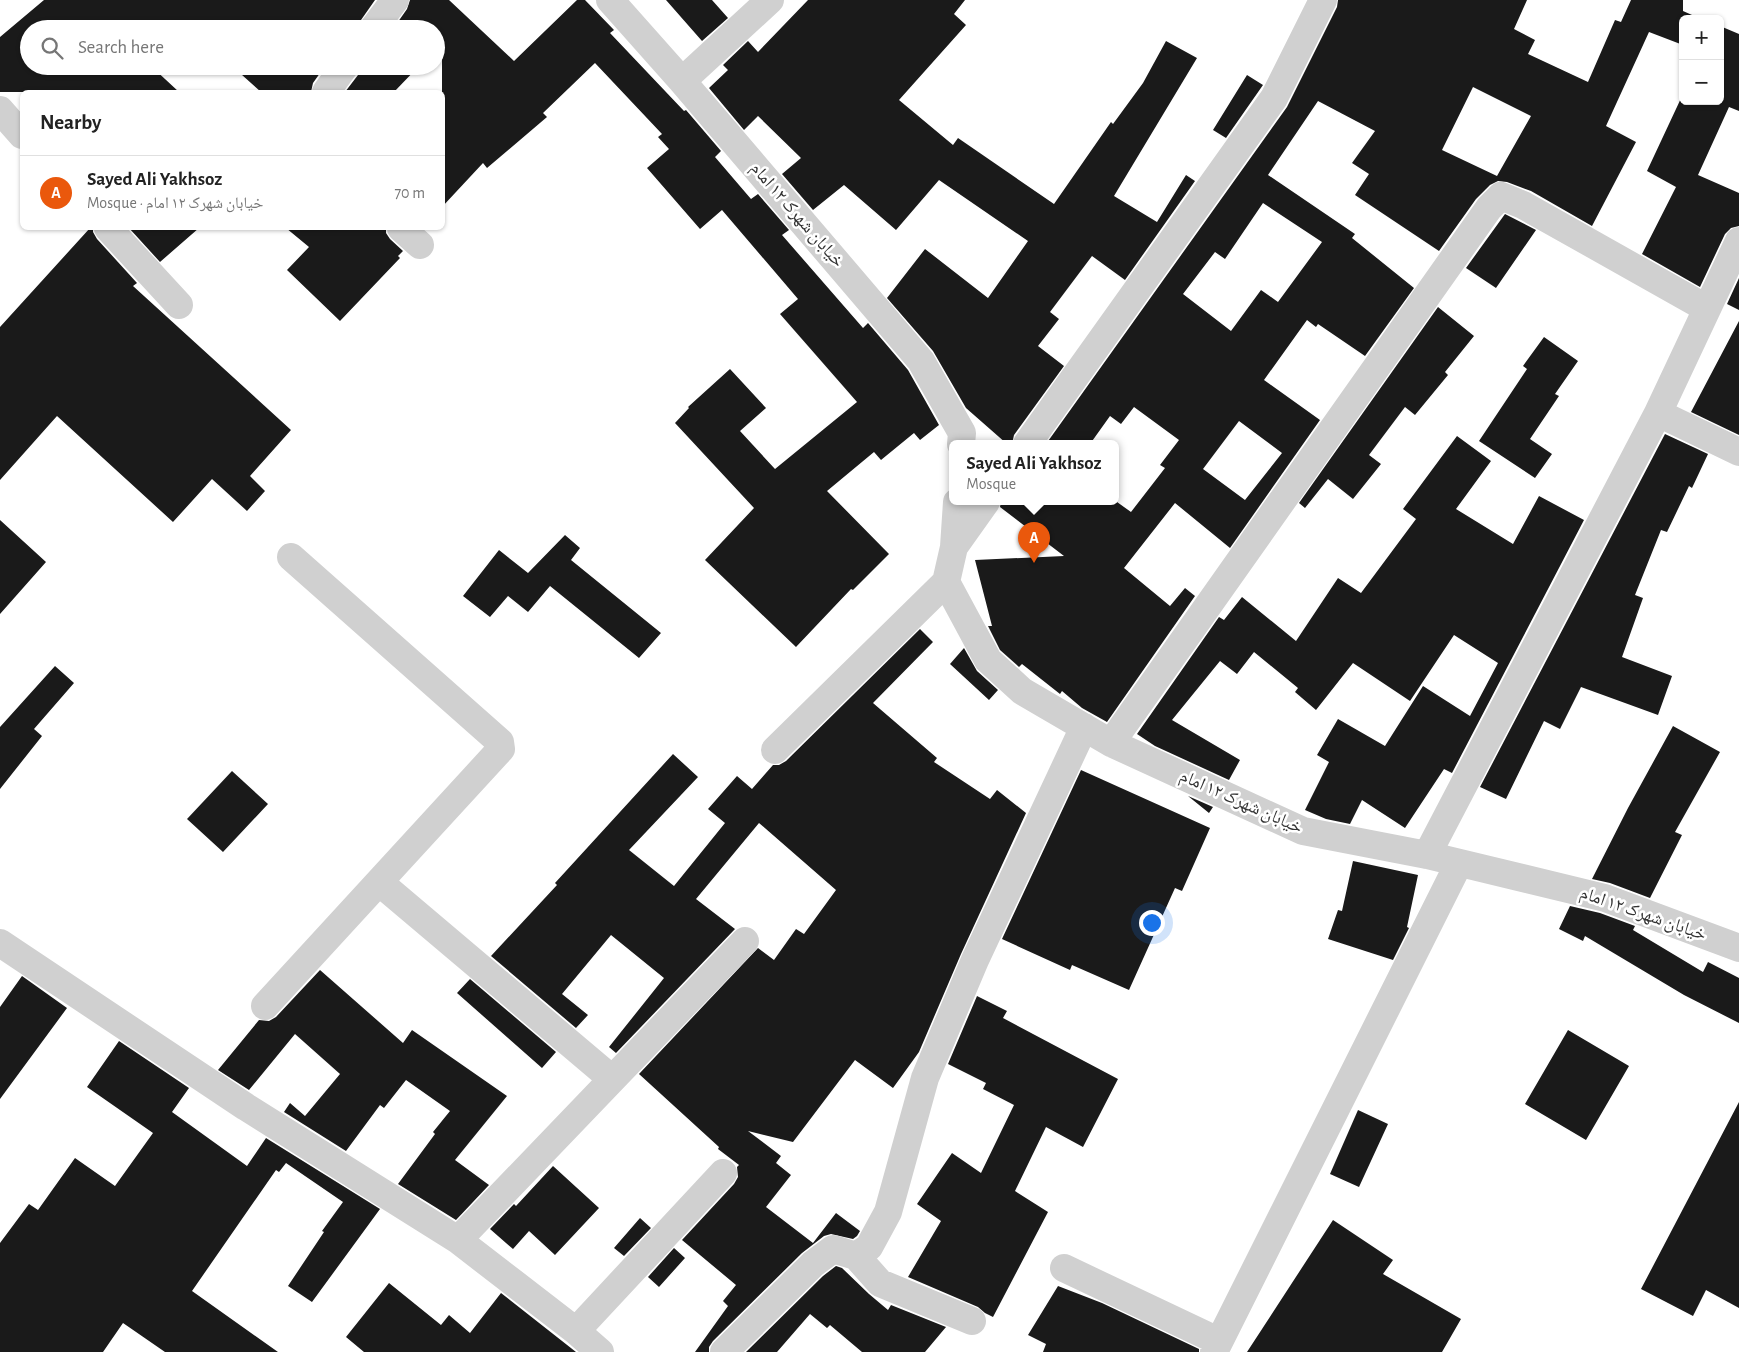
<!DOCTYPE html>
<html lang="en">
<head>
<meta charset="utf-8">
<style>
	body { margin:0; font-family:"Alegreya Sans","Noto Naskh Arabic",sans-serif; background:#f2f2f2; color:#222 }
	.controls { position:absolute; right:15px; top:15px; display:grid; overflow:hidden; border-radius:8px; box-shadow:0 1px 4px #0004 }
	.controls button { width:45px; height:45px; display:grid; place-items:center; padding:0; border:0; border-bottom:1px solid #e0e0e0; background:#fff; color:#222; font:25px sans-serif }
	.you { position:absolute; left:1151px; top:922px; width:18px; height:18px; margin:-12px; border:4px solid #fff; border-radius:50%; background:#1a73e8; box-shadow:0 0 0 8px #1a73e833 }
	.badge { display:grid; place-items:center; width:32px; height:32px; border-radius:50%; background:#ea580c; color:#fff; font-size:16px; font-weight:700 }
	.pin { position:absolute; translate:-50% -41px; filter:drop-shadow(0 1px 2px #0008) }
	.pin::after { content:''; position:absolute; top:26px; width:18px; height:15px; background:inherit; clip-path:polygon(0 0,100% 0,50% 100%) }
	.popup { position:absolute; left:949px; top:440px; width:170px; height:65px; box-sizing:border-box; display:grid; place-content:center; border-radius:8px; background:#fff; filter:drop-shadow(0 1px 4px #0005); font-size:16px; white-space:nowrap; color:#767676 }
	.popup b { font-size:19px; color:#222 }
	.popup::after { content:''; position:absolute; left:50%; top:100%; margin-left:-10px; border:10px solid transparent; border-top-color:#fff }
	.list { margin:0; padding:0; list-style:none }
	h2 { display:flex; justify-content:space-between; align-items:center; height:65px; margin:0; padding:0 20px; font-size:21px }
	h2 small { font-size:16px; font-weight:400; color:#767676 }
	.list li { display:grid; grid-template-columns:32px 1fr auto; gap:15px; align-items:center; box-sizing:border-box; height:75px; padding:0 20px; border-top:1px solid #e0e0e0 }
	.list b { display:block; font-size:19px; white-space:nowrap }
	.list p { margin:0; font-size:16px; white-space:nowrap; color:#767676 }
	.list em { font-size:16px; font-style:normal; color:#767676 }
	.icon { flex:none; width:28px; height:28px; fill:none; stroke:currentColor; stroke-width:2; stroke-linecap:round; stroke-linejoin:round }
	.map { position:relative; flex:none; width:1739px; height:1352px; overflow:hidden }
	.search { position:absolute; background:#fff; box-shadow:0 1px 4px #0004; left:20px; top:20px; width:425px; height:55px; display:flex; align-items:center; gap:12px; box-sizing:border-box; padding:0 18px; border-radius:28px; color:#767676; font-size:19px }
	.panel { position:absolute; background:#fff; box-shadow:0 1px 4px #0004; left:20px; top:90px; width:425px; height:140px; border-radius:8px }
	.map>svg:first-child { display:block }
	.building { fill:#1a1a1a; fill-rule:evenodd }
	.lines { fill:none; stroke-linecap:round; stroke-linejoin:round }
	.street { stroke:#d0d0d0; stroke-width:28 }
	.labels { text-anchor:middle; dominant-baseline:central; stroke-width:5; stroke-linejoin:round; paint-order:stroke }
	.street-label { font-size:18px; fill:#333; stroke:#fff }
</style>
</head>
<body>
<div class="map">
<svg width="1739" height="1352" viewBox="0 0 1739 1352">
	<rect width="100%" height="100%" fill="#fff"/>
	<path class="building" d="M 44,0 L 375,0 L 361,20 L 358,29 L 29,29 L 29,66 L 151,66 L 179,92 L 0,92 L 0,37 Z
		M 410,0 L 449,0 L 514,61 L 577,0 L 585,0 L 614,30 L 610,33 L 684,111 L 686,110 L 721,151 L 715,157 L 751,199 L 758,194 L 789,230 L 782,235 L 863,328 L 868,323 L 908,370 L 939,425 L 920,440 L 914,433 L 881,460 L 874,452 L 827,491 L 889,554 L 853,590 L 851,589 L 796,647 L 705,560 L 754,508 L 675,423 L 689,408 L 688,407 L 730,369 L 766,408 L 740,431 L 775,469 L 857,402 L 780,314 L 798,299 L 722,210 L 700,229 L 647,168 L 669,149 L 658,137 L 662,134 L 595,63 L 543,113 L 547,117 L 487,168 L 483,163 L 442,207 L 442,58 L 436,63 L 436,29 L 393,29 L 407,9 Z
		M 666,0 L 712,0 L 728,18 L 702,41 Z
		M 808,0 L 965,0 L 954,14 L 966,25 L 899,100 L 953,145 L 958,138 L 1054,204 L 1111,122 L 1113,124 L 1143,83 L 1166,41 L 1197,58 L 1114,196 L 1157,222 L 1186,175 L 1195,181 L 1125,280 L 1092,256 L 1050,312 L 1059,319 L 1038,346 L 1064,366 L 1014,435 L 1012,444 L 1007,444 L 966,408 L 933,351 L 887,298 L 925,249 L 988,298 L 1028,241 L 939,180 L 896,230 L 844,185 L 813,210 L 782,174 L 801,158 L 758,116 L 744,130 L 709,88 L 728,70 L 723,65 L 748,41 L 758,52 Z
		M 1338,0 L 1527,0 L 1514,29 L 1535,40 L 1528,54 L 1588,82 L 1615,20 L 1621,22 L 1631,0 L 1683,0 L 1683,11 L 1701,19 L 1683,19 L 1683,45 L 1649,32 L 1606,126 L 1636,142 L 1592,226 L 1531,191 L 1507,182 L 1498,181 L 1490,185 L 1476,199 L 1439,251 L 1355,195 L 1369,174 L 1352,163 L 1375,131 L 1318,101 L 1268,175 L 1355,234 L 1352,238 L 1414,288 L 1365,356 L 1318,324 L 1316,327 L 1307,320 L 1264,380 L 1320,420 L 1230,548 L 1175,503 L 1124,568 L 1170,606 L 1185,588 L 1195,596 L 1107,722 L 1082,708 L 1062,691 L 1060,694 L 1022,664 L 1019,667 L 1000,650 L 988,626 L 992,626 L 975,560 L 1064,556 L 1000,507 L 1001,502 L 1117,502 L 1131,512 L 1165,468 L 1160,465 L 1179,440 L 1134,407 L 1121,424 L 1110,416 L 1090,444 L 1046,444 L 1287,107 L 1337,7 ZM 1473,87 L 1531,116 L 1497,176 L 1442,150 ZM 1263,203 L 1322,242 L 1278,302 L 1261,290 L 1231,331 L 1183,294 L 1215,252 L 1225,259 ZM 1239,421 L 1282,453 L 1245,500 L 1203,469 Z
		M 1720,26 L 1739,34 L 1739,111 L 1729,107 L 1698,175 L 1739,193 L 1739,226 L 1731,228 L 1725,234 L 1700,287 L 1642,254 L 1676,187 L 1647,171 L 1683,94 L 1683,101 L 1720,101 Z
		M 232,66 L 325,66 L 313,83 L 311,92 L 261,92 Z
		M 360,66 L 419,66 L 394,92 L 345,92 L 358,75 Z
		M 1247,75 L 1263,85 L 1226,138 L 1213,130 Z
		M 1505,214 L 1536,230 L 1496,288 L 1466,268 Z
		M 90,228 L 93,228 L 93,232 L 97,239 L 137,283 L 133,286 L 291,430 L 250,476 L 265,491 L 247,511 L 212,479 L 173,522 L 57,416 L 0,480 L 0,327 Z
		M 129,228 L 199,228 L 160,262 Z
		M 286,228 L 386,228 L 386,233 L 390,239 L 403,251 L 398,256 L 400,258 L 340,321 L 287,270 L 309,247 Z
		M 1739,278 L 1739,310 L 1727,304 Z
		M 1438,307 L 1474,336 L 1445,372 L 1448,375 L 1415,415 L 1405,407 L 1369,455 L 1381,464 L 1353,499 L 1328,479 L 1305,508 L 1299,503 Z
		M 1739,321 L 1739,435 L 1691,412 Z
		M 1544,337 L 1578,361 L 1555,394 L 1559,396 L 1530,439 L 1552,454 L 1535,478 L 1479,441 L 1527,369 L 1523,366 Z
		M 1665,434 L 1708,454 L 1692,488 L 1689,486 L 1667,532 L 1661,530 L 1635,595 L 1643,598 L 1622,657 L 1672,676 L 1658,715 L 1581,687 L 1560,729 L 1544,721 L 1506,799 L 1480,787 Z
		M 1457,436 L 1491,461 L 1456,509 L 1513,544 L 1539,496 L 1584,520 L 1452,773 L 1444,769 L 1405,828 L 1362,800 L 1350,824 L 1326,819 L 1305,810 L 1329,762 L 1317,755 L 1338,719 L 1385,746 L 1423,686 L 1470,716 L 1498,663 L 1454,635 L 1410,701 L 1353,663 L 1316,710 L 1295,692 L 1298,688 L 1254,652 L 1237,674 L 1220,661 L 1172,720 L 1240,760 L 1229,780 L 1155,746 L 1137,734 L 1219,617 L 1224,620 L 1242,597 L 1296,641 L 1338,578 L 1361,593 L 1416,519 L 1403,509 Z
		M 0,520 L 46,562 L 0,614 Z
		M 565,535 L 580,548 L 571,560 L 661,633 L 639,658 L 550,586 L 528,612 L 508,596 L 490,617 L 463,596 L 499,550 L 528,573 Z
		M 920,629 L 933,642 L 873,703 L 937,758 L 934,762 L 990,799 L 997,790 L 1026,813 L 961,954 L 919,1052 L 893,1088 L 855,1060 L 793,1142 L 748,1131 L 781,1156 L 776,1163 L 791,1175 L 766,1207 L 813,1243 L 836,1213 L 860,1231 L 857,1236 L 853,1239 L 831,1234 L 824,1236 L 802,1253 L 713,1341 L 709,1347 L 709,1352 L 695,1352 L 728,1306 L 723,1301 L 736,1285 L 682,1240 L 734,1184 L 738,1177 L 737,1167 L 739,1165 L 718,1149 L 719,1147 L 639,1074 L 758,948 L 774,960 L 796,929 L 804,934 L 836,890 L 759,823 L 696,899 L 735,929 L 616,1053 L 609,1047 L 664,978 L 611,935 L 562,994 L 588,1015 L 576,1028 L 491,956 L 557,885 L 555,883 L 673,754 L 698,777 L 629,850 L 674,886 L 725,823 L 708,809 L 737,776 L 752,789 L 773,765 L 779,765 L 786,761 Z
		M 964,648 L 977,671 L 998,690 L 989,700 L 950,664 Z
		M 55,666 L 74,683 L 34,729 L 42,736 L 0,789 L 0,727 Z
		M 1673,726 L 1720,752 L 1675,832 L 1682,835 L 1650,898 L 1610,883 L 1592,879 L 1628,808 Z
		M 1081,770 L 1210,828 L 1182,891 L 1175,888 L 1129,990 L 1072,965 L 1070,970 L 1002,939 Z
		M 232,771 L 268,804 L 223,852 L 187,819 Z
		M 1188,796 L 1213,807 L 1209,813 Z
		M 1353,861 L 1418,875 L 1407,927 L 1409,928 L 1393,960 L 1328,939 L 1338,910 L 1342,911 Z
		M 1570,906 L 1600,913 L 1635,926 L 1633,930 L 1703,972 L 1708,962 L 1739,978 L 1739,1023 L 1684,995 L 1585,936 L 1583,941 L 1559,929 Z
		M 320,970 L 403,1043 L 412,1030 L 507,1096 L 455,1160 L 489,1185 L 456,1220 L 398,1184 L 435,1134 L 433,1132 L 450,1111 L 406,1080 L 384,1108 L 380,1105 L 346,1151 L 284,1112 L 290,1103 L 305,1116 L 340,1074 L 295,1034 L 249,1090 L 218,1070 L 259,1020 L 269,1021 L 276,1017 Z
		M 22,976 L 67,1008 L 0,1099 L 0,1007 Z
		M 470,979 L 556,1052 L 542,1068 L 457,993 Z
		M 977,996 L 1007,1011 L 1003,1018 L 1118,1079 L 1083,1147 L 1046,1127 L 1015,1191 L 1048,1212 L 993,1317 L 985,1313 L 978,1307 L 908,1277 L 941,1221 L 917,1204 L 952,1153 L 981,1173 L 1014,1105 L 983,1089 L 986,1083 L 948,1064 Z
		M 1568,1030 L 1629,1066 L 1586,1140 L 1525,1104 Z
		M 119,1041 L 189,1088 L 172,1112 L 247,1166 L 266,1138 L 380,1209 L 312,1302 L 288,1286 L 324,1232 L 322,1231 L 343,1202 L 286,1163 L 279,1172 L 276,1170 L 192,1291 L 278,1352 L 165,1352 L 123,1323 L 103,1352 L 0,1352 L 0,1243 L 29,1204 L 38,1210 L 75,1158 L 115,1186 L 153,1133 L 87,1087 Z
		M 1739,1102 L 1739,1308 L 1706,1290 L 1693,1316 L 1641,1289 Z
		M 1358,1110 L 1388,1124 L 1359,1187 L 1330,1174 Z
		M 553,1166 L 599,1208 L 555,1255 L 529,1231 L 513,1249 L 490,1229 L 514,1204 L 516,1206 Z
		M 640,1218 L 651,1228 L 624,1256 L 614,1248 Z
		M 1333,1220 L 1393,1260 L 1383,1274 L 1461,1319 L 1442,1352 L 1247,1352 Z
		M 674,1248 L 685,1258 L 659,1287 L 648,1277 Z
		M 836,1266 L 842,1268 L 869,1294 L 888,1310 L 891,1305 L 946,1327 L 925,1352 L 862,1352 L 830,1325 L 827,1328 L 810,1314 L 777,1352 L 746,1352 L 823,1276 Z
		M 389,1283 L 441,1325 L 449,1315 L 470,1333 L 501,1293 L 576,1352 L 364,1352 L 346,1337 Z
		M 1058,1286 L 1102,1303 L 1199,1349 L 1199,1352 L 1043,1352 L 1046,1344 L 1028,1335 Z"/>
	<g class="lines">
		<path class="street" d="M 610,0 L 682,81 L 921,361 L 962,433 L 961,444
			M 373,29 L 395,0
			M 682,81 L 770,0
			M 326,92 L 345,66
			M 0,110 L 22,135
			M 108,228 L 179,305
			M 401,228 L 420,245
			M 1658,413 L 1739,452
			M 1027,444 L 1274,98 L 1323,0
			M 957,502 L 954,547 L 946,582 L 988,660 L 1022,691 L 1111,743 L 1303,831 L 1427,855 L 1605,898 L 1739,948
			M 954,547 L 986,502
			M 1111,743 L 1489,208 L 1501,196 L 1523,205 L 1706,308
			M 775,750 L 946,582
			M 1427,855 L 1658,413 L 1739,241
			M 379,882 L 612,1079
			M 0,943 L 246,1107 L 458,1240 L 576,1331 L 600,1352
			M 265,1006 L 501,749 L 500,742 L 291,557
			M 458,1240 L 745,941
			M 856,1256 L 880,1283 L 972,1321
			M 1064,1268 L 1218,1341
			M 576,1331 L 723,1173
			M 724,1352 L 813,1264 L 833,1249 L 856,1256 L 869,1247 L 888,1212 L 925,1078 L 975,960 L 1084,727
			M 1214,1352 L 1459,863"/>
	</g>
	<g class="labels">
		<g class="street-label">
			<text transform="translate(797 215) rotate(49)">خیابان شهرک ۱۲ امام</text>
			<text transform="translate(1241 802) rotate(24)">خیابان شهرک ۱۲ امام</text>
			<text transform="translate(1643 914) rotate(19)">خیابان شهرک ۱۲ امام</text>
		</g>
	</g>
</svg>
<div class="controls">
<button>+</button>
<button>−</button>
</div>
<div class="you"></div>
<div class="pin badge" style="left:1034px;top:563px">A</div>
<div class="popup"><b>Sayed Ali Yakhsoz</b>Mosque</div>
<div class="search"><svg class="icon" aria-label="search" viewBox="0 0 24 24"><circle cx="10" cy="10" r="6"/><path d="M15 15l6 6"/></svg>Search here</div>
<section class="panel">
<h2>Nearby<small></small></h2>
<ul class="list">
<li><span class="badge">A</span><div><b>Sayed Ali Yakhsoz</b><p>Mosque · خیابان شهرک ۱۲ امام</p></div><em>70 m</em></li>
</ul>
</section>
</div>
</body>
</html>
